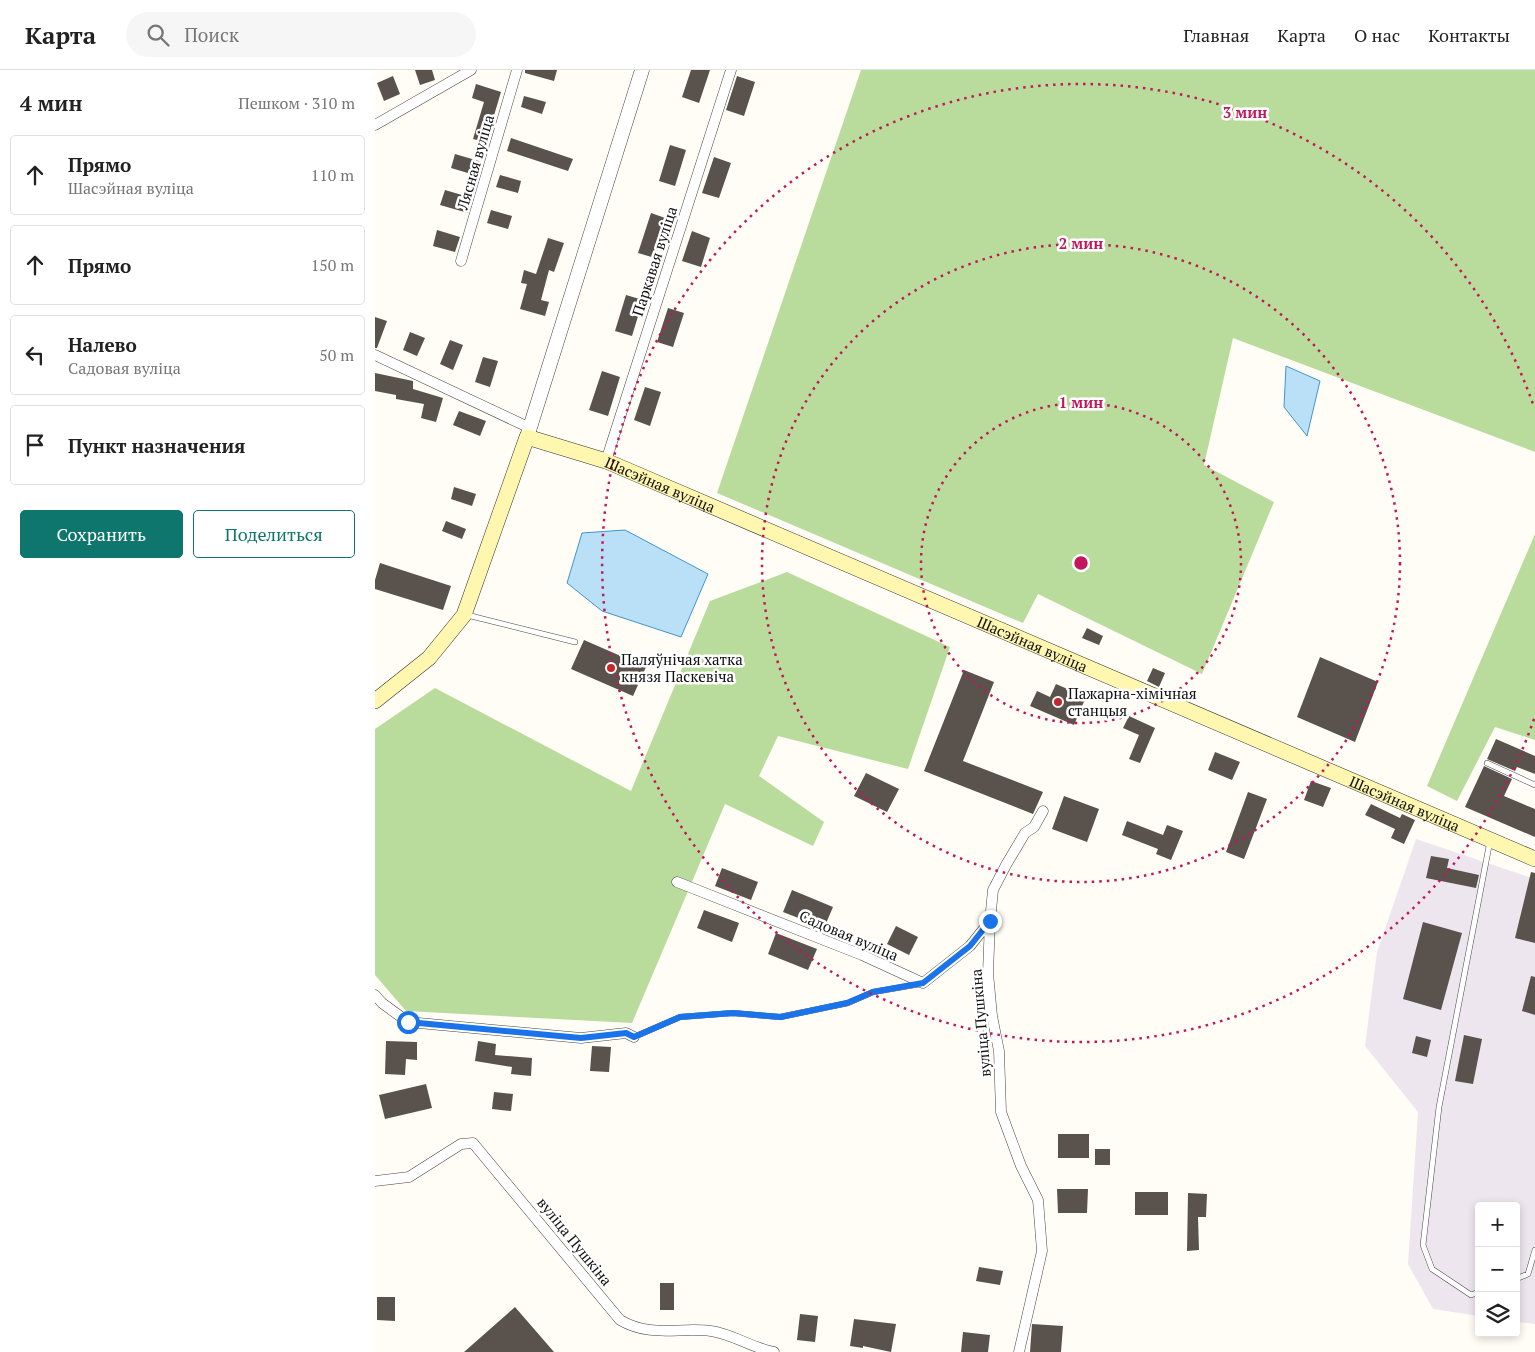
<!DOCTYPE html>
<html lang="ru">
<head>
<meta charset="utf-8">
<style>
	body { margin:0; font-family:"PT Serif",serif; background:#f6f6f6; color:#222 }
	.controls { position:absolute; right:15px; bottom:15px; display:grid; overflow:hidden; border-radius:5px; box-shadow:0 2px 8px #0003 }
	.controls button { width:45px; height:45px; display:grid; place-items:center; padding:0; border:0; border-bottom:1px solid #e0e0e0; background:#fff; color:#222; font:25px sans-serif }
	.stop { position:absolute; width:15px; height:15px; margin:-11px; border:4px solid #1a73e8; border-radius:50%; background:#fff }
	.stop.end { background:#1a73e8; border-color:#fff; box-shadow:0 1px 5px #0008 }
	.list { margin:0; padding:0; list-style:none }
	h2 { display:flex; justify-content:space-between; align-items:center; height:65px; margin:0; padding:0 20px; font-size:21px }
	h2 small { font-size:16px; font-weight:400; color:#767676 }
	.list li { display:grid; grid-template-columns:32px 1fr auto; gap:15px; align-items:center; box-sizing:border-box; height:80px; margin:0 10px 10px; padding:0 10px; border:1px solid #e0e0e0; border-radius:5px }
	.list b { display:block; font-size:19px; white-space:nowrap }
	.list p { margin:0; font-size:16px; white-space:nowrap; color:#767676 }
	.list em { font-size:16px; font-style:normal; color:#767676 }
	.actions { display:flex; gap:10px; padding:15px 20px }
	.actions a { flex:1; padding:11px 0; border:1px solid #0f766e; border-radius:5px; text-align:center; font-size:18px; color:#0f766e }
	.actions .main { background:#0f766e; color:#fff }
	.icon { flex:none; width:28px; height:28px; fill:none; stroke:currentColor; stroke-width:2; stroke-linecap:round; stroke-linejoin:round }
	.map { position:relative; flex:none; width:1160px; height:1282px; overflow:hidden }
	header { display:flex; align-items:center; gap:30px; box-sizing:border-box; height:70px; padding:0 25px; background:#fff; border-bottom:1px solid #e0e0e0 }
	header strong { font-size:24px }
	nav { display:flex; gap:28px; margin-inline-start:auto; font-size:18px }
	.search { width:350px; height:45px; background:#f6f6f6; display:flex; align-items:center; gap:12px; box-sizing:border-box; padding:0 18px; border-radius:28px; color:#767676; font-size:19px }
	main { display:flex }
	aside { flex:1; background:#fff }
	.map>svg:first-child { display:block }
	.industrial { fill:#eee6ef }
	.forest { fill:#b9dc9c }
	.water { fill:#b9e0f7; stroke:#3f96cf }
	.building { fill:#5a524d }
	.lines { fill:none; stroke-linecap:round; stroke-linejoin:round }
	.service-casing { stroke:#444; stroke-width:6 }
	.minor-casing { stroke:#444; stroke-width:11 }
	.tertiary-casing { stroke:#444; stroke-width:15 }
	.secondary-casing { stroke:#333; stroke-width:16 }
	.service { stroke:#fff; stroke-width:5 }
	.minor { stroke:#fff; stroke-width:10 }
	.tertiary { stroke:#fff; stroke-width:14 }
	.secondary { stroke:#fff6b0; stroke-width:15 }
	.route { stroke:#1a73e8; stroke-width:6 }
	.ring { fill:none; stroke:#c2185b; stroke-width:2.5; stroke-dasharray:2.5 5 }
	.poi-dot { fill:#c4262e; stroke:#fff; stroke-width:2 }
	.labels { text-anchor:middle; dominant-baseline:central; stroke-width:5; stroke-linejoin:round; paint-order:stroke }
	.street-label { font-size:15px; fill:#111; stroke:#fff }
	.poi-label { font-size:15px; fill:#111; stroke:#fff; text-anchor:start }
	.centre { fill:#c2185b; stroke:#fff; stroke-width:2.5 }
	.ring-label { font-size:15px; text-anchor:middle; font-weight:bold; fill:#c2185b; stroke:#fff; stroke-width:5; stroke-linejoin:round; paint-order:stroke }
</style>
</head>
<body>
<header>
<strong>Карта</strong>
<div class="search"><svg class="icon" aria-label="search" viewBox="0 0 24 24"><circle cx="10" cy="10" r="6"/><path d="M15 15l6 6"/></svg>Поиск</div>
<nav><a>Главная</a><a>Карта</a><a>О нас</a><a>Контакты</a></nav>
</header>
<main>
<aside>
<h2>4 мин<small>Пешком · 310 m</small></h2>
<ul class="list">
<li><svg class="icon" aria-label="ahead" viewBox="0 0 24 24"><path d="M12 20V5M6 11l6-6 6 6"/></svg><div><b>Прямо</b><p>Шасэйная вуліца</p></div><em>110 m</em></li>
<li><svg class="icon" aria-label="ahead" viewBox="0 0 24 24"><path d="M12 20V5M6 11l6-6 6 6"/></svg><div><b>Прямо</b></div><em>150 m</em></li>
<li><svg class="icon" aria-label="left" viewBox="0 0 24 24"><path d="M17 20v-9H6M10 6l-5 5 5 5"/></svg><div><b>Налево</b><p>Садовая вуліца</p></div><em>50 m</em></li>
<li><svg class="icon" aria-label="arrive" viewBox="0 0 24 24"><path d="M6 21V4h12l-3 4 3 4H6"/></svg><div><b>Пункт назначения</b></div></li>
</ul>
<div class="actions"><a class="main">Сохранить</a><a>Поделиться</a></div>
</aside>
<div class="map">
<svg width="1160" height="1282" viewBox="0 0 1160 1282">
	<rect width="100%" height="100%" fill="#fffdf5"/>
	<path class="industrial" d="M 1041,769 L 1160,809 L 1160,1254 L 1141,1252 L 1141,1136 L 1104,1136 L 1104,1246 L 1058,1239 L 1033,1194 L 1043,1042 L 990,976 L 1002,882 Z"/>
	<path class="forest" d="M 486,0 L 1160,0 L 1160,382 L 858,268 L 829,395 L 899,432 L 827,604 L 663,524 L 648,553 L 342,423 Z
		M 1160,464 L 1160,670 L 1120,657 L 1082,731 L 1052,716 Z
		M 412,502 L 575,577 L 533,699 L 403,666 L 384,706 L 449,752 L 438,776 L 350,734 L 257,953 L 31,941 L 0,905 L 0,659 L 60,618 L 256,721 L 335,531 Z"/>
	<path class="water" d="M 911,296 L 945,311 L 932,366 L 909,337 Z
		M 250,460 L 333,504 L 306,567 L 227,541 L 192,513 L 207,463 Z"/>
	<path class="building" d="M 40,0 L 57,0 L 60,10 L 45,15 Z
		M 150,0 L 182,0 L 179,11 L 150,3 Z
		M 316,0 L 335,0 L 324,33 L 307,27 Z
		M 18,6 L 25,24 L 9,31 L 2,13 Z
		M 362,6 L 380,12 L 369,46 L 351,40 Z
		M 101,14 L 126,22 L 111,72 L 98,69 L 109,32 L 97,28 Z
		M 149,26 L 171,32 L 167,44 L 146,37 Z
		M 136,68 L 198,89 L 193,101 L 132,81 Z
		M 295,75 L 311,80 L 300,116 L 284,111 Z
		M 80,84 L 107,92 L 103,106 L 76,98 Z
		M 339,87 L 356,93 L 344,128 L 327,123 Z
		M 125,105 L 146,111 L 143,123 L 121,117 Z
		M 70,120 L 97,128 L 93,143 L 65,135 Z
		M 116,140 L 137,146 L 133,159 L 112,153 Z
		M 276,143 L 293,149 L 280,188 L 263,183 Z
		M 62,160 L 85,167 L 80,182 L 58,176 Z
		M 317,161 L 335,168 L 326,197 L 307,191 Z
		M 173,168 L 189,173 L 179,202 L 174,200 L 166,230 L 174,232 L 170,246 L 145,239 L 152,214 L 146,213 L 149,200 L 161,204 Z
		M 251,225 L 268,230 L 257,266 L 240,261 Z
		M 293,238 L 309,243 L 298,277 L 282,272 Z
		M 0,247 L 12,251 L 2,278 L 0,278 Z
		M 35,262 L 50,268 L 42,286 L 28,280 Z
		M 75,270 L 88,275 L 78,300 L 65,294 Z
		M 108,287 L 123,291 L 115,317 L 100,312 Z
		M 227,301 L 245,307 L 233,346 L 214,340 Z
		M 0,303 L 38,311 L 38,319 L 68,328 L 61,352 L 46,348 L 49,334 L 21,329 L 21,325 L 0,321 Z
		M 270,317 L 286,322 L 275,356 L 259,350 Z
		M 84,341 L 111,351 L 105,366 L 78,355 Z
		M 79,417 L 101,424 L 97,436 L 76,429 Z
		M 71,451 L 91,459 L 87,469 L 67,461 Z
		M 5,493 L 76,516 L 68,540 L 0,519 L 0,510 Z
		M 712,558 L 728,566 L 724,575 L 707,568 Z
		M 209,570 L 271,597 L 258,626 L 196,599 Z
		M 945,587 L 1003,612 L 980,672 L 922,647 Z
		M 778,598 L 790,603 L 784,617 L 772,611 Z
		M 589,600 L 619,612 L 588,691 L 668,722 L 658,744 L 549,701 Z
		M 681,614 L 711,627 L 699,655 L 655,636 L 662,621 L 675,627 Z
		M 754,646 L 780,658 L 765,693 L 754,689 L 764,665 L 748,658 Z
		M 1121,669 L 1160,686 L 1160,704 L 1142,697 L 1140,701 L 1112,689 Z
		M 840,682 L 865,692 L 857,710 L 833,700 Z
		M 1109,696 L 1137,709 L 1129,726 L 1160,739 L 1160,767 L 1090,737 Z
		M 491,703 L 524,719 L 512,742 L 479,726 Z
		M 936,711 L 956,718 L 948,737 L 929,730 Z
		M 873,722 L 892,729 L 869,789 L 851,782 Z
		M 689,726 L 724,739 L 712,772 L 677,759 Z
		M 996,734 L 1025,748 L 1027,744 L 1040,750 L 1029,774 L 1016,768 L 1020,759 L 990,745 Z
		M 752,751 L 788,765 L 792,755 L 808,761 L 796,790 L 781,784 L 783,779 L 747,765 Z
		M 1056,786 L 1074,789 L 1072,798 L 1104,805 L 1101,818 L 1051,808 Z
		M 347,798 L 383,812 L 376,830 L 340,816 Z
		M 1156,802 L 1160,803 L 1160,873 L 1140,868 Z
		M 417,820 L 458,837 L 449,858 L 408,842 Z
		M 329,840 L 364,853 L 357,872 L 322,858 Z
		M 1048,852 L 1087,863 L 1066,940 L 1028,929 Z
		M 521,856 L 543,867 L 534,885 L 512,874 Z
		M 401,863 L 442,879 L 433,900 L 393,884 Z
		M 1156,906 L 1160,907 L 1160,945 L 1147,941 Z
		M 1089,965 L 1107,969 L 1098,1014 L 1080,1011 Z
		M 1041,966 L 1056,970 L 1052,987 L 1037,983 Z
		M 11,971 L 42,972 L 42,990 L 31,989 L 30,1005 L 10,1004 Z
		M 103,971 L 121,974 L 120,985 L 157,988 L 156,1006 L 136,1004 L 137,997 L 100,991 Z
		M 217,976 L 236,977 L 234,1002 L 215,1001 Z
		M 51,1014 L 57,1038 L 10,1049 L 4,1025 Z
		M 119,1022 L 138,1024 L 136,1041 L 117,1039 Z
		M 683,1064 L 714,1064 L 714,1088 L 683,1088 Z
		M 720,1079 L 735,1079 L 735,1095 L 720,1095 Z
		M 682,1119 L 713,1119 L 712,1143 L 683,1143 Z
		M 760,1122 L 793,1122 L 793,1145 L 760,1145 Z
		M 813,1123 L 832,1124 L 831,1147 L 823,1147 L 824,1180 L 812,1181 Z
		M 604,1197 L 628,1201 L 625,1215 L 601,1211 Z
		M 285,1213 L 299,1213 L 299,1240 L 285,1240 Z
		M 2,1227 L 20,1227 L 20,1251 L 2,1250 Z
		M 140,1237 L 179,1282 L 89,1282 Z
		M 425,1244 L 443,1246 L 440,1272 L 422,1270 Z
		M 479,1249 L 521,1254 L 516,1282 L 488,1276 L 488,1278 L 475,1276 Z
		M 657,1254 L 688,1256 L 686,1282 L 655,1282 Z
		M 588,1262 L 615,1265 L 613,1282 L 586,1282 Z"/>
	<g class="lines">
		<g class="service-casing">
			<path id="service" d="M 92,545 L 200,572
				M 1112,693 L 1160,715
				M 259,967 L 305,947 L 358,943 L 405,947 L 473,933 L 498,922 L 545,914
				M 1141,1209 L 1153,1204 L 1160,1180
				M 1104,1222 L 1096,1225 L 1057,1199 L 1048,1175 L 1064,1037 L 1115,771"/>
		</g>
		<g class="minor-casing">
			<path id="minor" d="M 0,55 L 96,0
				M 86,191 L 142,0
				M 0,285 L 155,358
				M 231,391 L 356,0
				M 302,812 L 487,885 L 548,913 L 595,876 L 615,851
				M 0,925 L 7,933 L 33,952 L 206,968 L 251,963 L 259,967
				M 0,1111 L 34,1107 L 86,1074 L 98,1073 L 245,1250 C 276,1268 303,1257 336,1261 C 358,1264 377,1278 399,1282
				M 644,1282 L 667,1181 L 663,1130 L 646,1096 L 626,1042 L 624,981 L 617,946 L 613,903 L 615,851 L 618,820 L 631,795 L 650,763 L 659,757 L 668,741"/>
		</g>
		<g class="tertiary-casing">
			<path id="tertiary" d="M 152,367 L 267,0"/>
		</g>
		<g class="secondary-casing">
			<g id="secondary">
				<path id="s1" d="M 0,631 L 54,588 L 89,545 L 152,367 L 231,391 L 1160,789"/>
			</g>
		</g>
		<use href="#service" class="service"/>
		<use href="#minor" class="minor"/>
		<use href="#tertiary" class="tertiary"/>
		<use href="#secondary" class="secondary"/>
	</g>
	<g class="lines">
		<path class="route" d="M 33,952 L 206,968 L 251,963 L 259,967 L 305,947 L 358,943 L 406,947 L 472,933 L 498,922 L 548,913 L 595,876 L 615,851"/>
	</g>
	<g class="ring">
		<circle cx="706" cy="493" r="160"/>
		<circle cx="706" cy="493" r="319"/>
		<path d="M1159 649A479 479 0 1 1 1159 337"/>
	</g>
	<g class="poi-dot">
		<circle cx="236" cy="598" r="5"/>
		<circle cx="683" cy="632" r="5"/>
	</g>
	<g class="labels">
		<g class="street-label">
			<text transform="translate(100 92) rotate(-74)">Лясная вуліца</text>
			<text transform="translate(279 191) rotate(-72)">Паркавая вуліца</text>
			<text stroke="none"><textPath href="#s1" startOffset="455">Шасэйная вуліца</textPath></text>
			<text stroke="none"><textPath href="#s1" startOffset="860">Шасэйная вуліца</textPath></text>
			<text stroke="none"><textPath href="#s1" startOffset="1265">Шасэйная вуліца</textPath></text>
			<text transform="translate(474 865) rotate(23)">Садовая вуліца</text>
			<text transform="translate(605 953) rotate(-95)">вуліца Пушкіна</text>
			<text transform="translate(200 1171) rotate(51)">вуліца Пушкіна</text>
		</g>
		<g class="poi-label">
			<text x="246" y="589">Паляўнічая хатка<tspan x="246" dy="17">князя Паскевіча</tspan></text>
			<text x="693" y="623">Пажарна-хімічная<tspan x="693" dy="17">станцыя</tspan></text>
		</g>
	</g>
	<circle cx="706" cy="493" r="8" class="centre"/>
	<g class="ring-label">
		<text x="870" y="48">3 мин</text>
		<text x="706" y="179">2 мин</text>
		<text x="706" y="338">1 мин</text>
	</g>
</svg>
<div class="controls">
<button>+</button>
<button>−</button>
<button><svg class="icon" aria-label="layers" viewBox="0 0 24 24"><path d="M12 4l9 5-9 5-9-5zM3 14l9 5 9-5"/></svg></button>
</div>
<div class="stop" style="left:33px;top:952px"></div>
<div class="stop end" style="left:615px;top:851px"></div>
</div>
</main>
</body>
</html>
